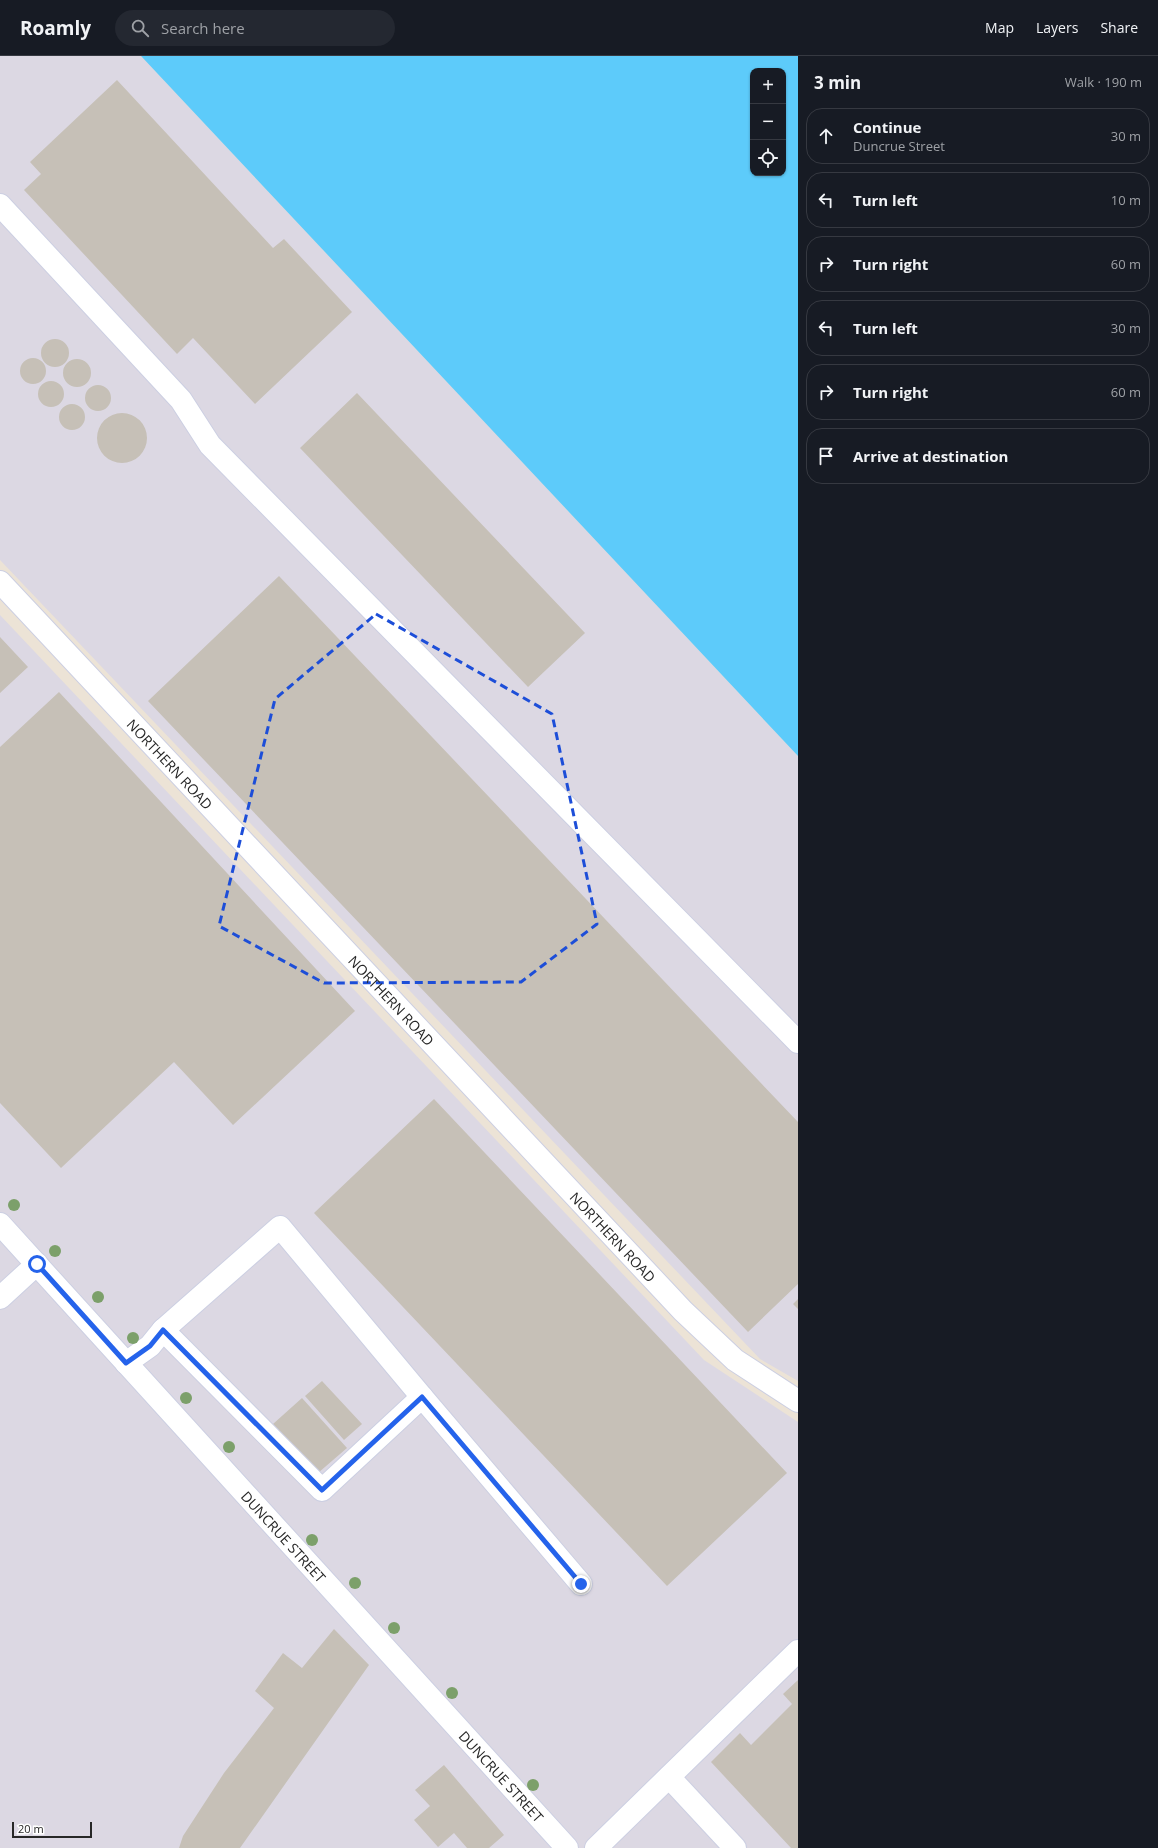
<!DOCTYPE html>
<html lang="en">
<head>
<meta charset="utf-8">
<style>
	body { margin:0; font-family:"Open Sans",sans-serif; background:#242831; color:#f1f3f6 }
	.controls { position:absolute; right:12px; top:12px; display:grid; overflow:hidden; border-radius:8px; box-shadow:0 1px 3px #0004 }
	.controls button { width:36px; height:36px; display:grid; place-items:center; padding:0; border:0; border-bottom:1px solid #363941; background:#171b24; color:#f1f3f6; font:20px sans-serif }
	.scale { position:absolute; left:12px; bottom:10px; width:80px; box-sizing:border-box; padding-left:4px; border:2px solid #272727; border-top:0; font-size:11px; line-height:14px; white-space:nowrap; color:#272727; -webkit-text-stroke:3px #fff; paint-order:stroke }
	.stop { position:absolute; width:12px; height:12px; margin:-9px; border:3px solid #2563eb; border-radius:50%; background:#fff }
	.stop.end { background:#2563eb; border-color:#fff; box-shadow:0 1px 4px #0008 }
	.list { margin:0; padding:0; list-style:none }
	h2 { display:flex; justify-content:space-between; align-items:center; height:52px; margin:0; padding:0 16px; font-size:17px }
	h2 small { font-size:13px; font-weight:400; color:#9ea1a6 }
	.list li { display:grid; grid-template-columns:26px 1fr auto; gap:12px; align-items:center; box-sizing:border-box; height:56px; margin:0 8px 8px; padding:0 8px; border:1px solid #363941; border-radius:16px }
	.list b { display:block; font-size:15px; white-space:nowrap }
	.list p { margin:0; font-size:13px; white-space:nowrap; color:#9ea1a6 }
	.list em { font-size:13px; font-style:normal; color:#9ea1a6 }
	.icon { flex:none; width:22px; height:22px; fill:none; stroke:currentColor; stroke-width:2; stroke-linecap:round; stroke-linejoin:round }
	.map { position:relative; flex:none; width:798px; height:1792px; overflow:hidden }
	header { display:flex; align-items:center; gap:24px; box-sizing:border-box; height:56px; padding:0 20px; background:#171b24; border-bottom:1px solid #363941 }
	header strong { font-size:19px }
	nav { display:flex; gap:22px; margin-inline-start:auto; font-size:14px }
	.search { width:280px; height:36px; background:#242831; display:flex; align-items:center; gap:10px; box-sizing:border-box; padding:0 14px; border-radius:22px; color:#9ea1a6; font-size:15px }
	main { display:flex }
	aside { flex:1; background:#171b24 }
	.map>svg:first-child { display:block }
	.industrial { fill:#dcd8e3 }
	.water { fill:#5dcbfa; fill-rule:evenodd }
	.building { fill:#c6c0b7 }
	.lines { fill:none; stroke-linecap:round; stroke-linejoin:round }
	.minor-casing { stroke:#cccfe2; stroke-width:24 }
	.minor { stroke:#fff; stroke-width:22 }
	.tree { fill:#7ca06a }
	.route { stroke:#2563eb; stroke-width:5 }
	.marked { fill:none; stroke:#1d4ed8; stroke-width:3; stroke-dasharray:8 5; stroke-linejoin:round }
	.labels { text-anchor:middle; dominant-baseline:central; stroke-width:3.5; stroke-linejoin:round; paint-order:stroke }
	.street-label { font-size:14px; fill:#272727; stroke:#fff }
</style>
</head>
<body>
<header>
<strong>Roamly</strong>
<div class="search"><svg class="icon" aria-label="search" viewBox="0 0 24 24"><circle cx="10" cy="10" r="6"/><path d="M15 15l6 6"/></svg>Search here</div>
<nav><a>Map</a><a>Layers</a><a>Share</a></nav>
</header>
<main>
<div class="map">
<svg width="798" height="1792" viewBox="0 0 798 1792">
	<rect width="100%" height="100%" fill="#ece3d6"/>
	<path class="industrial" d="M 0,0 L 141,0 L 798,700 L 798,1325 L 760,1303 L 0,504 Z
		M 0,559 L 704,1304 L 798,1366 L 798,1792 L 0,1792 Z"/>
	<path class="water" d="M 141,0 L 798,0 L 798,700 ZM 753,15 L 783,15 L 783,117 L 753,117 Z"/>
	<path class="building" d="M 117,24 L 273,192 L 284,183 L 352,256 L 255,348 L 193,282 L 177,298 L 24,134 L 41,118 L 30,106 Z
		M41 297a14 14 0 1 1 28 0a14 14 0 1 1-28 0Z
		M20 315a13 13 0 1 1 26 0a13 13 0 1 1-26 0Z
		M63 317a14 14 0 1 1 28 0a14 14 0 1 1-28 0Z
		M38 338a13 13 0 1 1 26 0a13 13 0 1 1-26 0Z
		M85 342a13 13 0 1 1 26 0a13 13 0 1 1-26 0Z
		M 357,337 L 585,577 L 528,631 L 300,392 Z
		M59 361a13 13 0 1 1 26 0a13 13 0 1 1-26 0Z
		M97 382a25 25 0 1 1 50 0a25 25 0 1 1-50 0Z
		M 279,520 L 798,1066 L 798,1228 L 748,1276 L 148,645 Z
		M 0,581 L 28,611 L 0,637 Z
		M 59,636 L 355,955 L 233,1069 L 174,1006 L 61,1112 L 0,1047 L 0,691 Z
		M 434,1043 L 787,1417 L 667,1530 L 314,1157 Z
		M 798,1243 L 798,1253 L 793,1248 Z
		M 322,1325 L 362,1368 L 344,1384 L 305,1340 Z
		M 302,1342 L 347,1392 L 318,1417 L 273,1368 Z
		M 334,1573 L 369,1609 L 240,1792 L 179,1792 L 183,1780 L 224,1717 L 274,1652 L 255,1635 L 283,1597 L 302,1612 Z
		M 798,1624 L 798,1792 L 791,1792 L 711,1706 L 740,1677 L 751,1689 L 792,1648 L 783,1638 Z
		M 444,1709 L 504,1779 L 489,1792 L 467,1792 L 454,1777 L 438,1791 L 414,1764 L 430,1750 L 415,1734 Z"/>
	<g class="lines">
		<g class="minor-casing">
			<g id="minor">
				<path d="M 0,149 L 181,344 L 210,389 L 798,986"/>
				<path id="s1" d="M 0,526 L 683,1255 L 735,1304 L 798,1345"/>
				<path id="s2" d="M 0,1168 L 567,1792"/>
				<path d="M 0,1242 L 37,1208"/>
				<path d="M 163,1274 L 322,1434 L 422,1341"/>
				<path d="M 126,1307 L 150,1290 L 163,1274 L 280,1171 L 422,1341 L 581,1528"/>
				<path d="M 669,1721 L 735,1792"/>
				<path d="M 596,1792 L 798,1595"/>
			</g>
		</g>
		<use href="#minor" class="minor"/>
	</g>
	<g class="tree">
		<circle cx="14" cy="1149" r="6"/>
		<circle cx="55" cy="1195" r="6"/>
		<circle cx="98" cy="1241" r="6"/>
		<circle cx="133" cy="1282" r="6"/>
		<circle cx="186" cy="1342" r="6"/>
		<circle cx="229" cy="1391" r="6"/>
		<circle cx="312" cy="1484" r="6"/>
		<circle cx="355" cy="1527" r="6"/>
		<circle cx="394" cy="1572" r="6"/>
		<circle cx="452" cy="1637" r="6"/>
		<circle cx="533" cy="1729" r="6"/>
	</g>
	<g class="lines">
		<path class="route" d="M 37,1208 L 126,1307 L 150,1290 L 163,1274 L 322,1434 L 422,1341 L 581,1528"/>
	</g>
	<path class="marked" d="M 376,558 L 552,658 L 597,868 L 521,926 L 324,927 L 219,870 L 275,643 Z"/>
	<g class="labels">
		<g class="street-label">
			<text stroke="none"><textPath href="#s1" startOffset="249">NORTHERN ROAD</textPath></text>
			<text stroke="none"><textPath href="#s1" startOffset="573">NORTHERN ROAD</textPath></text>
			<text stroke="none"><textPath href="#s1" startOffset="897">NORTHERN ROAD</textPath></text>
			<text stroke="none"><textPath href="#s2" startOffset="422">DUNCRUE STREET</textPath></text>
			<text stroke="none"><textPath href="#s2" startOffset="746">DUNCRUE STREET</textPath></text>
		</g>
	</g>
</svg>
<div class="controls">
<button>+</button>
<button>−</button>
<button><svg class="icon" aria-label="locate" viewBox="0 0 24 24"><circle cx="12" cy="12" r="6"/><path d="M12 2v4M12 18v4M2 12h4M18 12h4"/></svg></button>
</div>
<div class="scale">20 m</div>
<div class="stop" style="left:37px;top:1208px"></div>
<div class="stop end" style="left:581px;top:1528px"></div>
</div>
<aside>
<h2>3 min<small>Walk · 190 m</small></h2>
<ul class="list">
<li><svg class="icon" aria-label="ahead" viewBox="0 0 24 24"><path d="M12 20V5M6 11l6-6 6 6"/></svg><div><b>Continue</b><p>Duncrue Street</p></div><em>30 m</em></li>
<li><svg class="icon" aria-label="left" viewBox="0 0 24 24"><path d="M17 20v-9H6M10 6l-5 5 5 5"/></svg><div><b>Turn left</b></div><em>10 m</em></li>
<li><svg class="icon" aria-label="right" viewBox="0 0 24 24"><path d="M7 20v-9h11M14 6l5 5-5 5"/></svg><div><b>Turn right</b></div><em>60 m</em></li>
<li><svg class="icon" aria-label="left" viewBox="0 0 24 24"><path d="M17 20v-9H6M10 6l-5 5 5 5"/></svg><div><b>Turn left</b></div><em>30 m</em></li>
<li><svg class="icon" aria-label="right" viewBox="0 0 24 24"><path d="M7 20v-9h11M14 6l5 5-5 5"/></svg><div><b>Turn right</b></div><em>60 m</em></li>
<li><svg class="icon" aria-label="arrive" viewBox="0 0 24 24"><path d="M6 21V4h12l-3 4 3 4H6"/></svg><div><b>Arrive at destination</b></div></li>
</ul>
</aside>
</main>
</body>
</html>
